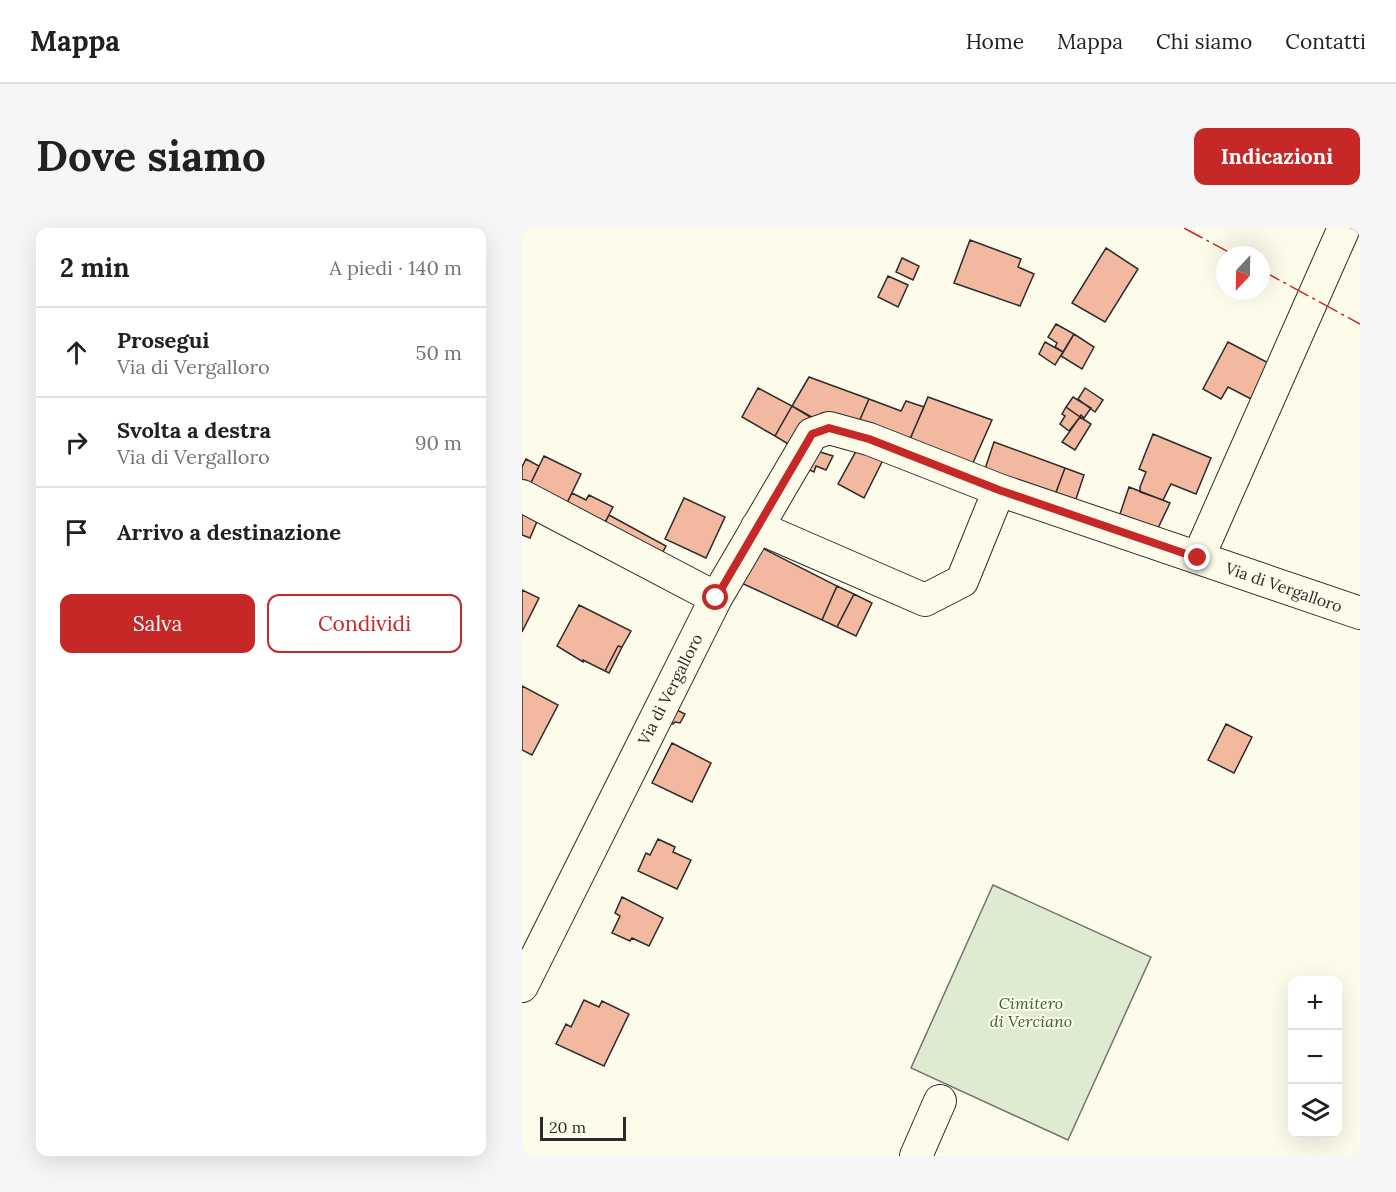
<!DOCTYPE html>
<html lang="it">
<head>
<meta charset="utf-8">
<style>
	body { margin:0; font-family:Lora,serif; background:#f6f6f6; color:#202124 }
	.controls { position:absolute; right:18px; bottom:18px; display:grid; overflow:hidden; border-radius:12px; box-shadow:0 6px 24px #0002 }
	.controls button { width:54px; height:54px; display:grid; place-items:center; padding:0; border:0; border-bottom:2px solid #e0e0e0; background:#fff; color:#202124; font:30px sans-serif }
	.compass { position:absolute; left:694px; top:18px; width:54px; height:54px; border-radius:50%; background:#fff; box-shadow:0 6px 24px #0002; rotate:202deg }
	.scale { position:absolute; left:18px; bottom:15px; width:86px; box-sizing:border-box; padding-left:6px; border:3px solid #2b2b2b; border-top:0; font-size:16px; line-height:21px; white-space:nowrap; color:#2b2b2b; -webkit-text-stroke:4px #fdfbea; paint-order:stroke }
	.stop { position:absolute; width:18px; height:18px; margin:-14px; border:4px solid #c62828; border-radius:50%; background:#fff }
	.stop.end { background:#c62828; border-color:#fff; box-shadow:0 2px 6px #0008 }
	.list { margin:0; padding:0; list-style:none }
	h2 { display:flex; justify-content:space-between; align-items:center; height:78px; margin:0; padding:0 24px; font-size:26px }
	h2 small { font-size:20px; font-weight:400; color:#757577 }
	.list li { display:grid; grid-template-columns:39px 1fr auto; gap:18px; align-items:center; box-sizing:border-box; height:90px; padding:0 24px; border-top:2px solid #e0e0e0 }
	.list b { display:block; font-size:22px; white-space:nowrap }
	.list p { margin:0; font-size:20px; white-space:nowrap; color:#757577 }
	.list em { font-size:20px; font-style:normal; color:#757577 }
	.actions { display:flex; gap:12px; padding:18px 24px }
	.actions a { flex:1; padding:14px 0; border:2px solid #c62828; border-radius:12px; text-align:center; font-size:21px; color:#c62828 }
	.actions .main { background:#c62828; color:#fff }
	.icon { flex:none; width:33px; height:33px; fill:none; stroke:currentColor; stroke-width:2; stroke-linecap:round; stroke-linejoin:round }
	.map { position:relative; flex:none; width:838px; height:928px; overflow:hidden; border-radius:12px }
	header { display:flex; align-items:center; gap:36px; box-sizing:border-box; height:84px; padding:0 30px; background:#fff; border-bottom:2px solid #e0e0e0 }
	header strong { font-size:28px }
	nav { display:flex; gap:33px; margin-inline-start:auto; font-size:21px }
	.intro { display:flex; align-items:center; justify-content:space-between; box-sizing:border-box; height:144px; padding:0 36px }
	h1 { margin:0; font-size:42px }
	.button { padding:15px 27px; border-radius:12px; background:#c62828; color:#fff; font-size:21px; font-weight:700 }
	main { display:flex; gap:36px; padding:0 36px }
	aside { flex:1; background:#fff; border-radius:12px; box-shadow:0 6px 24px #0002 }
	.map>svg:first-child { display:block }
	.green { fill:#deebd1; stroke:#74746e; stroke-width:1.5 }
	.building { fill:#f2b8a0; stroke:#2b2b2b; stroke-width:1.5 }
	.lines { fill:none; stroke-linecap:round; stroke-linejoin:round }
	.minor-casing { stroke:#2b2b2b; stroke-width:34 }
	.minor { stroke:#fdfbea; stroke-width:32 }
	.power { stroke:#c62828; stroke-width:1.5; stroke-dasharray:21 4.5 3 4.5; stroke-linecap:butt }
	.route { stroke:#c62828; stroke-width:8 }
	.labels { text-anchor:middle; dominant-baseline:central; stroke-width:4.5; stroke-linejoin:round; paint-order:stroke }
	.street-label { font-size:16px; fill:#2b2b2b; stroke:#fdfbea }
	.park-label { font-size:16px; font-style:italic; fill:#34623c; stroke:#fdfbea }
</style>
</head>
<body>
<header>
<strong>Mappa</strong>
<nav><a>Home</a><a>Mappa</a><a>Chi siamo</a><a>Contatti</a></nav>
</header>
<div class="intro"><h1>Dove siamo</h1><a class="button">Indicazioni</a></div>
<main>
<aside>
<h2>2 min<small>A piedi · 140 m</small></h2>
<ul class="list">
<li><svg class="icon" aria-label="ahead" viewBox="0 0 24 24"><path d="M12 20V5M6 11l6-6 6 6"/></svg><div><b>Prosegui</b><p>Via di Vergalloro</p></div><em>50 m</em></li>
<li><svg class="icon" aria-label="right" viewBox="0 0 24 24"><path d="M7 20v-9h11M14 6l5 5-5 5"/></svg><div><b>Svolta a destra</b><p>Via di Vergalloro</p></div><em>90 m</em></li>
<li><svg class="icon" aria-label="arrive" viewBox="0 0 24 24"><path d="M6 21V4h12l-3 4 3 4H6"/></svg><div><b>Arrivo a destinazione</b></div></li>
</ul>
<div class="actions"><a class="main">Salva</a><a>Condividi</a></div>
</aside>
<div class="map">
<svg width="838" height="928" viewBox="0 0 838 928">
	<rect width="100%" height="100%" fill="#fdfbea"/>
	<path class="green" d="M 471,657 L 629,729 L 546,912 L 389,840 Z"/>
	<path class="building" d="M 448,12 L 499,31 L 496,39 L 512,46 L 498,78 L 432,55 Z
		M 584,20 L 616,41 L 583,94 L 550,75 Z
		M 380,30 L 397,38 L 391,52 L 374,44 Z
		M 366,48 L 386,57 L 376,79 L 356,69 Z
		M 534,96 L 552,106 L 541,124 L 533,119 L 535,115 L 526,109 Z
		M 552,106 L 572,119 L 560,141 L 539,128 Z
		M 523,114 L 541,124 L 533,137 L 517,126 Z
		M 706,114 L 752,138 L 733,173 L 706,159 L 699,171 L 681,161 Z
		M 287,149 L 347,171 L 336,196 L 300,185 L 295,192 L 270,178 Z
		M 236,160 L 270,178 L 253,208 L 220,189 Z
		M 563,160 L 581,172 L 573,184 L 556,171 Z
		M 406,169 L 470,192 L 450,237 L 386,216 Z
		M 551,169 L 569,180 L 562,190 L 559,187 L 558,189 L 544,179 Z
		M 347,171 L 379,183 L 384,173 L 402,179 L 387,213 L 336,196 Z
		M 270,178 L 290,190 L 271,219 L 253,208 Z
		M 544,179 L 558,189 L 547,203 L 538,196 L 543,188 L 540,186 Z
		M 558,189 L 569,196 L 553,222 L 540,214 Z
		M 631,206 L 689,230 L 674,266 L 649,256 L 641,272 L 618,264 L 618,259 L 624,244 L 617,241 Z
		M 472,214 L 543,240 L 533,267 L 463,241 Z
		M 338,216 L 364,226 L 342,270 L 316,256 Z
		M 292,222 L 311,228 L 304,242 L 294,238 L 292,244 L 283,240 Z
		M 22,228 L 59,246 L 42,281 L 5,263 Z
		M 4,231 L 17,238 L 5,263 L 0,261 L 0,239 Z
		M 543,240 L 562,247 L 553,274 L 533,267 Z
		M 607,259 L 648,275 L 636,300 L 598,286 Z
		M 50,265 L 64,272 L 67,267 L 91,279 L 80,300 L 42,281 Z
		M 162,270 L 203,289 L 184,330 L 143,311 Z
		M 0,283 L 16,291 L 8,310 L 0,307 Z
		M 87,287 L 144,318 L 136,333 L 79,303 Z
		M 236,318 L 315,358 L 300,392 L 217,354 Z
		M 315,358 L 332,366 L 315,399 L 300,392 Z
		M 0,362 L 17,370 L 0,404 Z
		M 332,366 L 350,375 L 334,408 L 315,399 Z
		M 57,377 L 109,403 L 100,419 L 96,418 L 83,443 L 61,432 L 61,434 L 35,418 Z
		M 96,418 L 100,419 L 87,445 L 83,443 Z
		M 0,458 L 36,477 L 10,527 L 0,522 Z
		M 153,481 L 163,486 L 158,495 L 153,494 L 151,496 L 147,494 Z
		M 704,496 L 730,509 L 712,545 L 686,532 Z
		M 150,515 L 189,535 L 170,574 L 130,555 Z
		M 136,611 L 153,619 L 151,624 L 169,632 L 155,661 L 116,643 L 124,625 L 128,627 Z
		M 100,669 L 141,690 L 127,718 L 110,710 L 108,713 L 90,705 L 98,688 L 93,685 Z
		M 62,772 L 77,779 L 80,773 L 107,786 L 82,838 L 34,816 L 44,796 L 49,799 Z"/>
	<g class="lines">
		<g class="minor-casing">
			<path id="minor" d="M 0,268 L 194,370
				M 235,299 L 403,372 L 440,353 L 477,262
				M 676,330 L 822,0
				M 0,758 L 194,370 L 290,206 L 307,200 L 347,211 L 477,262 L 838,385
				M 394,928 L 418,873"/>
		</g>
		<use href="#minor" class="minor"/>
		<path class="power" d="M 662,0 L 712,27
			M 739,42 L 838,96"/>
	</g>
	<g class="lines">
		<path class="route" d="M 194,370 L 290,206 L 307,200 L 347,211 L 477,262 L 676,330"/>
	</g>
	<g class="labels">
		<g class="street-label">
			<text transform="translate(762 359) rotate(19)">Via di Vergalloro</text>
			<text transform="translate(148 461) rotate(-63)">Via di Vergalloro</text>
		</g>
		<g class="park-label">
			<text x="509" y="775">Cimitero<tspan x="509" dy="18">di Verciano</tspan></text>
		</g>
	</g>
</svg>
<div class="controls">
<button>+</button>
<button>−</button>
<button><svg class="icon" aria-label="layers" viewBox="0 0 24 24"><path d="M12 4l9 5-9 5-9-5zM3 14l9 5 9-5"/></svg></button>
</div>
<svg class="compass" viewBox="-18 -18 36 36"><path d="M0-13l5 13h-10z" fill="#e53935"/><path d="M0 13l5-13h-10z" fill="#757577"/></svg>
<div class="scale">20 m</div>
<div class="stop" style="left:194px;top:370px"></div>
<div class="stop end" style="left:676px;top:330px"></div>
</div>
</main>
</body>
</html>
